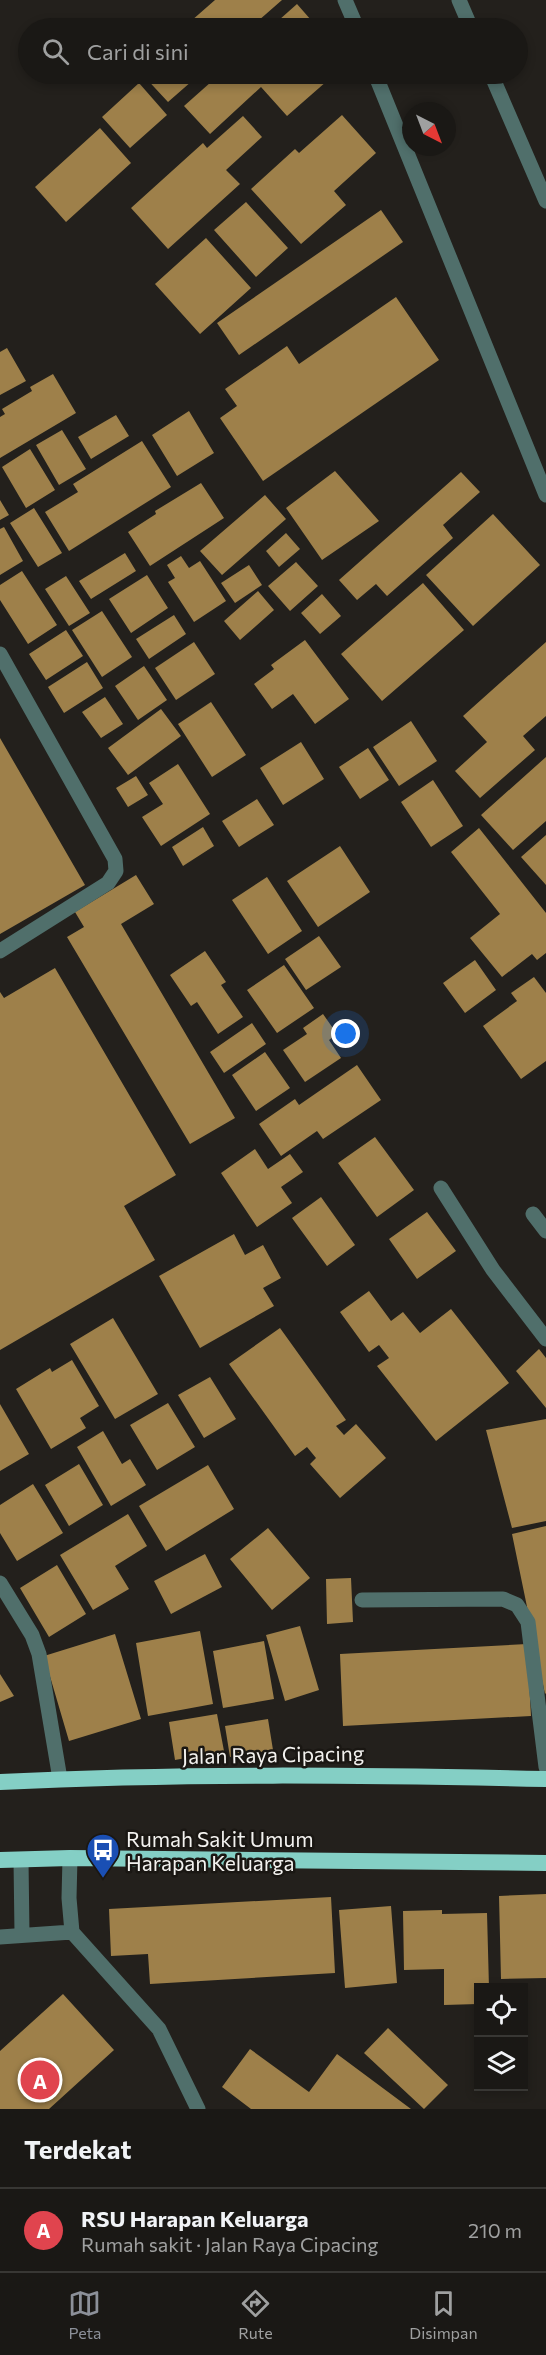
<!DOCTYPE html>
<html lang="id">
<head>
<meta charset="utf-8">
<style>
	body { margin:0; font-family:Commissioner,sans-serif; background:#272522; color:#f1f3f6 }
	.controls { position:absolute; right:18px; bottom:18px; display:grid; overflow:hidden; border-radius:0px; box-shadow:0 3px 9px #0003 }
	.controls button { width:54px; height:54px; display:grid; place-items:center; padding:0; border:0; border-bottom:2px solid #383734; background:#1a1815; color:#f1f3f6; font:30px sans-serif }
	.compass { position:absolute; left:402px; top:102px; width:54px; height:54px; border-radius:50%; background:#1a1815; box-shadow:0 3px 9px #0003; rotate:138deg }
	.you { position:absolute; left:346px; top:1034px; width:21px; height:21px; margin:-15px; border:4px solid #fff; border-radius:50%; background:#1a73e8; box-shadow:0 0 0 9px #1a73e833 }
	.badge { display:grid; place-items:center; width:39px; height:39px; border-radius:50%; background:#8c9099; color:#fff; font-size:20px; font-weight:700 }
	.pin { position:absolute; translate:-50% -50%; border:3px solid #fff; box-shadow:0 2px 6px #0006 }
	.list { margin:0; padding:0; list-style:none }
	h2 { display:flex; justify-content:space-between; align-items:center; height:78px; margin:0; padding:0 24px; font-size:26px }
	h2 small { font-size:20px; font-weight:400; color:#9fa0a0 }
	.list li { display:grid; grid-template-columns:39px 1fr auto; gap:18px; align-items:center; box-sizing:border-box; height:84px; padding:0 24px; border-top:2px solid #383734 }
	.list b { display:block; font-size:22px; white-space:nowrap }
	.list p { margin:0; font-size:20px; white-space:nowrap; color:#9fa0a0 }
	.list em { font-size:20px; font-style:normal; color:#9fa0a0 }
	.icon { flex:none; width:33px; height:33px; fill:none; stroke:currentColor; stroke-width:2; stroke-linecap:round; stroke-linejoin:round }
	.map { position:relative; flex:none; width:546px; height:2109px; overflow:hidden }
	.search { position:absolute; background:#1a1815; box-shadow:0 3px 9px #0003; left:18px; right:18px; top:18px; height:66px; display:flex; align-items:center; gap:15px; box-sizing:border-box; padding:0 21px; border-radius:33px; color:#9fa0a0; font-size:22px }
	.sheet { height:162px; background:#1a1815 }
	nav { display:flex; justify-content:space-around; align-items:center; box-sizing:border-box; height:84px; border-top:2px solid #383734; background:#1a1815; font-size:16px; color:#9fa0a0 }
	nav a { display:grid; justify-items:center; gap:3px }
	nav .on { color:#8c9099 }
	.map>svg:first-child { display:block }
	.building { fill:#9e804a }
	.lines { fill:none; stroke-linecap:round; stroke-linejoin:round }
	.service { stroke:#506f6b; stroke-width:15 }
	.minor { stroke:#506f6b; stroke-width:15 }
	.trunk { stroke:#84cfc5; stroke-width:16 }
	.labels { text-anchor:middle; dominant-baseline:central; stroke-width:5; stroke-linejoin:round; paint-order:stroke }
	.street-label { font-size:21px; fill:#f3f2ef; stroke:#1a1713 }
	.poi-label { font-size:21px; fill:#f3f2ef; stroke:#1a1713; text-anchor:start }
</style>
</head>
<body>
<div class="map">
<svg width="546" height="2109" viewBox="0 0 546 2109">
	<rect width="100%" height="100%" fill="#23201c"/>
	<path class="building" d="M 215,0 L 282,0 L 250,28 L 183,28 Z
		M 297,4 L 318,28 L 270,28 Z
		M 142,74 L 200,74 L 168,102 Z
		M 220,74 L 335,74 L 287,116 L 261,87 L 210,134 L 184,106 Z
		M 139,83 L 167,115 L 130,148 L 102,117 Z
		M 342,115 L 376,153 L 334,191 L 346,205 L 301,244 L 251,189 L 295,149 L 299,153 Z
		M 243,116 L 262,137 L 226,170 L 240,184 L 168,249 L 131,208 L 203,143 L 207,148 Z
		M 100,128 L 131,163 L 66,222 L 35,187 Z
		M 246,202 L 288,248 L 256,277 L 214,230 Z
		M 381,210 L 403,242 L 239,355 L 217,323 Z
		M 206,238 L 251,288 L 200,334 L 155,284 Z
		M 396,297 L 439,360 L 263,481 L 220,418 L 237,406 L 225,389 L 287,346 L 299,364 Z
		M 7,348 L 26,381 L 0,395 L 0,352 Z
		M 53,374 L 76,413 L 0,458 L 0,417 L 5,414 L 2,409 L 32,391 L 30,387 Z
		M 189,411 L 214,453 L 177,476 L 152,435 Z
		M 116,415 L 129,436 L 91,459 L 78,437 Z
		M 62,430 L 86,469 L 59,485 L 36,445 Z
		M 142,441 L 171,487 L 69,551 L 45,512 L 78,492 L 73,484 Z
		M 30,449 L 55,490 L 26,508 L 2,467 Z
		M 335,471 L 379,521 L 322,560 L 286,508 Z
		M 461,472 L 480,492 L 443,525 L 453,538 L 387,596 L 376,584 L 357,600 L 339,580 Z
		M 201,483 L 224,518 L 150,566 L 128,532 L 156,514 L 155,511 Z
		M 265,495 L 286,519 L 222,575 L 200,551 Z
		M 0,500 L 9,515 L 0,520 Z
		M 34,508 L 62,553 L 38,567 L 10,523 Z
		M 493,514 L 540,565 L 473,626 L 426,575 Z
		M 4,527 L 23,561 L 0,575 L 0,529 Z
		M 286,533 L 300,549 L 279,567 L 266,551 Z
		M 125,553 L 136,571 L 91,599 L 79,581 Z
		M 181,556 L 189,568 L 200,561 L 226,601 L 194,622 L 168,582 L 175,578 L 167,565 Z
		M 296,562 L 318,586 L 290,611 L 268,586 Z
		M 249,565 L 262,585 L 235,603 L 221,583 Z
		M 22,571 L 57,625 L 28,644 L 0,600 L 0,585 Z
		M 147,575 L 168,608 L 131,633 L 109,599 Z
		M 66,576 L 90,613 L 69,626 L 45,589 Z
		M 423,583 L 464,630 L 382,701 L 341,654 Z
		M 258,591 L 274,610 L 240,640 L 224,621 Z
		M 322,594 L 341,616 L 320,634 L 301,613 Z
		M 102,611 L 132,657 L 102,677 L 72,630 Z
		M 174,615 L 186,634 L 149,659 L 136,639 Z
		M 66,630 L 83,656 L 46,680 L 29,654 Z
		M 305,640 L 349,699 L 315,724 L 293,694 L 272,709 L 254,684 L 274,669 L 271,665 Z
		M 194,642 L 215,674 L 176,700 L 155,668 Z
		M 546,642 L 546,716 L 523,736 L 535,750 L 480,798 L 455,771 L 487,742 L 463,716 Z
		M 87,662 L 103,688 L 64,713 L 48,687 Z
		M 144,666 L 167,700 L 138,720 L 115,686 Z
		M 105,697 L 123,724 L 101,738 L 82,712 Z
		M 211,702 L 246,755 L 212,777 L 178,724 Z
		M 161,709 L 181,736 L 128,775 L 108,748 Z
		M 411,721 L 437,761 L 399,786 L 373,747 Z
		M 0,738 L 85,885 L 0,934 Z
		M 301,742 L 324,779 L 283,805 L 260,768 Z
		M 368,748 L 389,780 L 360,799 L 339,767 Z
		M 546,757 L 546,821 L 513,850 L 481,815 Z
		M 178,764 L 210,814 L 161,846 L 142,817 L 163,804 L 149,783 Z
		M 136,776 L 148,795 L 128,807 L 116,788 Z
		M 433,780 L 463,826 L 431,847 L 401,802 Z
		M 257,799 L 274,825 L 239,847 L 222,821 Z
		M 203,827 L 214,846 L 183,866 L 172,847 Z
		M 479,828 L 546,913 L 546,953 L 537,960 L 532,954 L 502,977 L 470,938 L 500,914 L 451,852 Z
		M 546,835 L 546,885 L 521,857 Z
		M 340,846 L 370,892 L 318,927 L 287,881 Z
		M 136,875 L 154,904 L 121,924 L 235,1118 L 190,1144 L 67,937 L 84,927 L 75,912 Z
		M 267,877 L 302,931 L 268,954 L 232,900 Z
		M 319,936 L 341,967 L 306,990 L 285,959 Z
		M 205,951 L 226,982 L 221,985 L 243,1017 L 218,1034 L 197,1002 L 191,1006 L 170,975 Z
		M 475,960 L 496,990 L 465,1013 L 443,983 Z
		M 284,965 L 314,1008 L 277,1033 L 247,990 Z
		M 55,968 L 176,1175 L 124,1206 L 155,1260 L 0,1350 L 0,992 L 4,998 Z
		M 534,977 L 546,993 L 546,1061 L 521,1079 L 483,1026 L 517,1001 L 511,993 Z
		M 323,1014 L 337,1034 L 329,1040 L 341,1058 L 305,1082 L 283,1050 L 307,1034 L 303,1028 Z
		M 252,1023 L 266,1044 L 224,1073 L 210,1052 Z
		M 265,1052 L 290,1088 L 256,1111 L 232,1075 Z
		M 357,1065 L 381,1100 L 323,1139 L 317,1131 L 281,1156 L 259,1124 L 295,1099 L 299,1105 Z
		M 375,1137 L 414,1190 L 377,1217 L 338,1163 Z
		M 255,1149 L 268,1169 L 290,1154 L 303,1172 L 281,1187 L 292,1203 L 257,1227 L 221,1173 Z
		M 321,1197 L 355,1245 L 327,1266 L 292,1218 Z
		M 427,1212 L 456,1251 L 417,1279 L 389,1239 Z
		M 234,1234 L 245,1255 L 263,1245 L 281,1278 L 263,1288 L 274,1306 L 200,1348 L 159,1276 Z
		M 369,1291 L 391,1321 L 403,1312 L 420,1333 L 451,1309 L 509,1383 L 436,1441 L 377,1366 L 389,1358 L 379,1345 L 369,1352 L 340,1312 Z
		M 113,1318 L 158,1394 L 115,1419 L 70,1344 Z
		M 280,1328 L 346,1420 L 336,1426 L 344,1435 L 356,1424 L 386,1458 L 340,1498 L 310,1464 L 316,1458 L 307,1447 L 295,1456 L 229,1364 Z
		M 539,1349 L 546,1358 L 546,1408 L 516,1371 Z
		M 72,1360 L 99,1406 L 80,1418 L 86,1428 L 51,1449 L 16,1389 L 50,1368 L 52,1372 Z
		M 210,1377 L 236,1419 L 204,1438 L 178,1395 Z
		M 168,1403 L 195,1447 L 157,1470 L 130,1425 Z
		M 0,1404 L 29,1454 L 0,1471 Z
		M 546,1419 L 546,1521 L 512,1528 L 486,1430 Z
		M 103,1431 L 122,1464 L 130,1459 L 146,1485 L 111,1506 L 77,1447 Z
		M 79,1464 L 103,1505 L 69,1526 L 45,1485 Z
		M 208,1465 L 234,1509 L 166,1551 L 139,1506 Z
		M 33,1484 L 63,1533 L 17,1561 L 0,1533 L 0,1505 Z
		M 128,1514 L 147,1546 L 115,1566 L 129,1589 L 93,1610 L 60,1555 Z
		M 546,1526 L 546,1693 L 545,1694 L 512,1534 Z
		M 268,1528 L 310,1578 L 272,1610 L 230,1559 Z
		M 205,1554 L 222,1587 L 171,1614 L 154,1581 Z
		M 57,1565 L 86,1614 L 49,1637 L 20,1588 Z
		M 351,1578 L 353,1622 L 327,1624 L 326,1579 Z
		M 300,1626 L 319,1690 L 285,1701 L 266,1635 Z
		M 200,1631 L 213,1704 L 148,1716 L 136,1643 Z
		M 115,1634 L 141,1719 L 69,1741 L 44,1656 Z
		M 264,1641 L 274,1699 L 223,1708 L 213,1651 Z
		M 527,1644 L 531,1716 L 343,1726 L 340,1654 Z
		M 0,1674 L 14,1696 L 0,1702 Z
		M 217,1714 L 224,1751 L 175,1760 L 169,1722 Z
		M 268,1719 L 273,1750 L 230,1757 L 225,1726 Z
		M 546,1894 L 546,1978 L 501,1979 L 499,1896 Z
		M 331,1897 L 335,1973 L 150,1984 L 148,1954 L 111,1956 L 109,1909 Z
		M 391,1906 L 397,1983 L 345,1988 L 339,1910 Z
		M 442,1910 L 442,1914 L 487,1913 L 489,1988 L 478,1988 L 478,2004 L 444,2005 L 444,1969 L 404,1970 L 403,1911 Z
		M 63,1994 L 114,2050 L 49,2109 L 0,2109 L 0,2051 Z
		M 388,2028 L 448,2085 L 424,2109 L 364,2053 Z
		M 250,2049 L 309,2092 L 337,2054 L 411,2109 L 251,2109 L 222,2087 Z"/>
	<g class="lines">
		<path class="service" d="M 459,0 L 471,28
			M 491,74 L 546,201
			M 0,654 L 115,859 L 116,871 L 108,883 L 0,951
			M 441,1188 L 493,1270 L 546,1339
			M 533,1214 L 546,1231
			M 0,1583 L 32,1635 L 39,1654 L 60,1779
			M 362,1600 L 503,1599 L 517,1605 L 528,1622 L 546,1767
			M 21,1860 L 22,1934
			M 72,1932 L 159,2029 L 198,2109
			M 0,1937 L 72,1932 L 69,1898 L 70,1858"/>
		<path class="minor" d="M 345,0 L 357,28
			M 375,74 L 546,495"/>
		<path class="trunk" d="M 0,1782 C 182,1773 364,1775 546,1779
			M 0,1860 L 70,1858 L 546,1863"/>
	</g>
	<defs>
		<g id="bus-pin" transform="scale(1.725)"><path d="M0 17L-7.5 6A9.5 9.5 0 1 1 7.5 6Z" fill="#1a4fb4" stroke="#1a1713"/><path d="M-5-6H5V4H4V6H2V4H-2V6H-4V4H-5ZM-3.5-4V0h7V-4ZM-3.5 1.2v1.5H-2V1.2ZM2 1.2v1.5H3.5V1.2Z" fill="#fff"/></g>
	</defs>
	<g fill-rule="evenodd">
		<use href="#bus-pin" x="103" y="1850"/>
	</g>
	<g class="labels">
		<g class="street-label">
			<text transform="translate(273 1754) rotate(-1)">Jalan Raya Cipacing</text>
		</g>
		<g class="poi-label">
			<text x="126" y="1838">Rumah Sakit Umum<tspan x="126" dy="24">Harapan Keluarga</tspan></text>
		</g>
	</g>
</svg>
<div class="controls">
<button><svg class="icon" aria-label="locate" viewBox="0 0 24 24"><circle cx="12" cy="12" r="6"/><path d="M12 2v4M12 18v4M2 12h4M18 12h4"/></svg></button>
<button><svg class="icon" aria-label="layers" viewBox="0 0 24 24"><path d="M12 4l9 5-9 5-9-5zM3 14l9 5 9-5"/></svg></button>
</div>
<svg class="compass" viewBox="-18 -18 36 36"><path d="M0-13l5 13h-10z" fill="#e53935"/><path d="M0 13l5-13h-10z" fill="#9fa0a0"/></svg>
<div class="you"></div>
<div class="pin badge" style="left:40px;top:2080px;background:#e0444e">A</div>
<div class="search"><svg class="icon" aria-label="search" viewBox="0 0 24 24"><circle cx="10" cy="10" r="6"/><path d="M15 15l6 6"/></svg>Cari di sini</div>
</div>
<section class="sheet">
<h2>Terdekat<small></small></h2>
<ul class="list">
<li><span class="badge" style="background:#e0444e">A</span><div><b>RSU Harapan Keluarga</b><p>Rumah sakit · Jalan Raya Cipacing</p></div><em>210 m</em></li>
</ul>
</section>
<nav>
<a class="on"><svg class="icon" aria-label="map" viewBox="0 0 24 24"><path d="M3 6l6-2 6 2 6-2v14l-6 2-6-2-6 2zM9 4v14M15 6v14"/></svg>Peta</a>
<a><svg class="icon" aria-label="directions" viewBox="0 0 24 24"><path d="M12 3l9 9-9 9-9-9zM9 14v-3h6M13 9l2 2-2 2"/></svg>Rute</a>
<a><svg class="icon" aria-label="saved" viewBox="0 0 24 24"><path d="M7 4h10v16l-5-4-5 4z"/></svg>Disimpan</a>
</nav>
</body>
</html>
